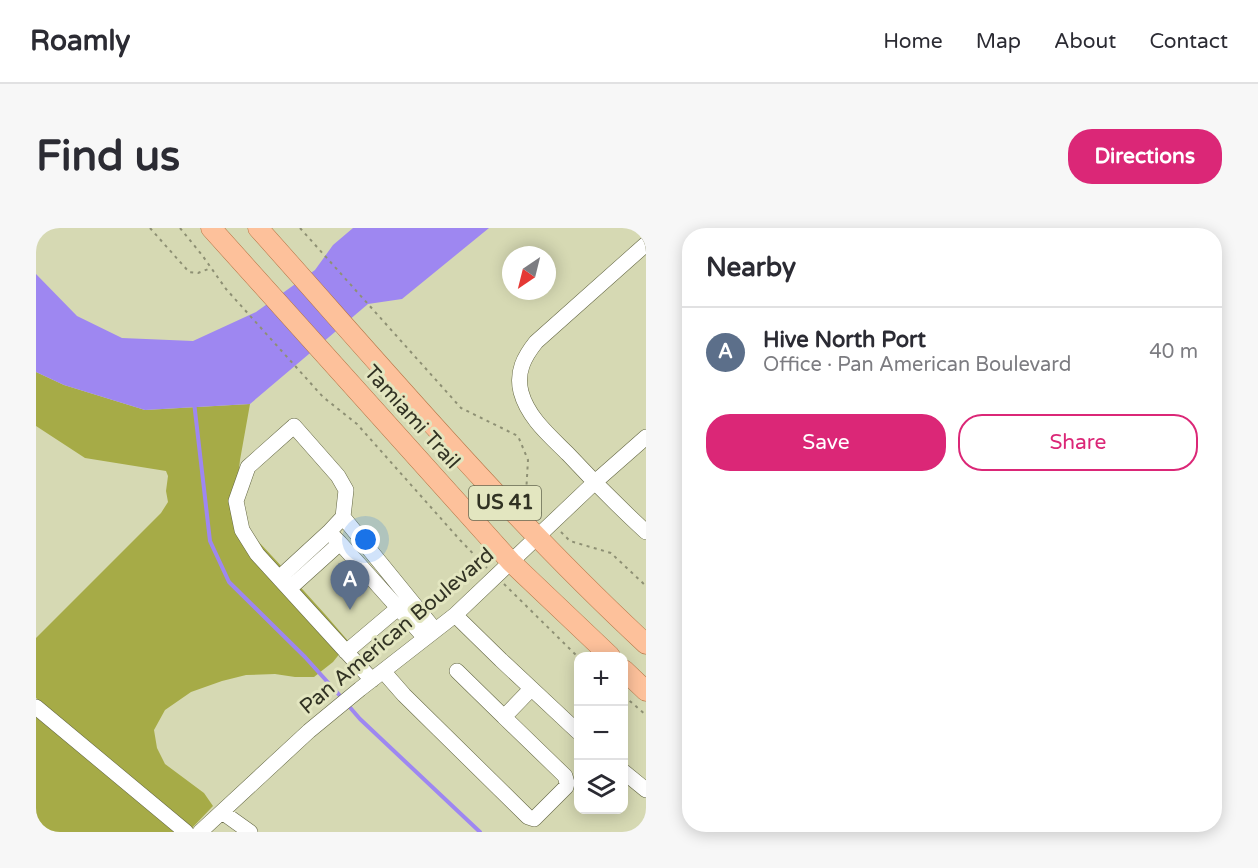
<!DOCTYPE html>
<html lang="en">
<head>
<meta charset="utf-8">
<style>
	body { margin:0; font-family:"Varela Round",sans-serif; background:#f7f7f7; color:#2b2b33 }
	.controls { position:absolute; right:18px; bottom:18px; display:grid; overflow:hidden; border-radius:12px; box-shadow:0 3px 15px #0003 }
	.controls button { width:54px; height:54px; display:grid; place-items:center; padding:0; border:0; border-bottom:2px solid #e1e1e2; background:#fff; color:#2b2b33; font:30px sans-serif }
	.compass { position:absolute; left:466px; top:18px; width:54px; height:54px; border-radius:50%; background:#fff; box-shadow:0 3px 15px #0003; rotate:215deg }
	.you { position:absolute; left:330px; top:312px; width:21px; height:21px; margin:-15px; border:4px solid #fff; border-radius:50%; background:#1a73e8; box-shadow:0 0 0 9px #1a73e833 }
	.badge { display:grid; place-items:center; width:39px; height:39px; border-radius:50%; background:#db2777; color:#fff; font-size:20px; font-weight:700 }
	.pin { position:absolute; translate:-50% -50px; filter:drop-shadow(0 2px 3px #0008) }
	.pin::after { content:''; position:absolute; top:32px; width:21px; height:18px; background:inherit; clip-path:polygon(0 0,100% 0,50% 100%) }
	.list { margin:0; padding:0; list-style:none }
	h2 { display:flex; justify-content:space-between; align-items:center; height:78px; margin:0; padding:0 24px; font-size:26px }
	h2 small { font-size:20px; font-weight:400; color:#7c7c81 }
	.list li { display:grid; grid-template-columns:39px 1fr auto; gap:18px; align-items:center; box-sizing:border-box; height:90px; padding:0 24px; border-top:2px solid #e1e1e2 }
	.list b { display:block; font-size:22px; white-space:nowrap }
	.list p { margin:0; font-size:20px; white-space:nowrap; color:#7c7c81 }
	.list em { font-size:20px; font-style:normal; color:#7c7c81 }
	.actions { display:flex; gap:12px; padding:18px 24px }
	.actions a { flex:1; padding:14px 0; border:2px solid #db2777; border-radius:24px; text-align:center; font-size:21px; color:#db2777 }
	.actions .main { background:#db2777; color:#fff }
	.icon { flex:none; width:33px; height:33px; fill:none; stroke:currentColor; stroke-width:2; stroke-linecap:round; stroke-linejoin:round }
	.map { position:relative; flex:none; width:610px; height:604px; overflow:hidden; border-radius:24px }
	header { display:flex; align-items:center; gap:36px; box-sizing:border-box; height:84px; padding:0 30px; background:#fff; border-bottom:2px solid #e1e1e2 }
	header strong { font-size:28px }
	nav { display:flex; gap:33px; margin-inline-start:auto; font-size:21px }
	.intro { display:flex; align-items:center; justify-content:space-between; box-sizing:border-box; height:144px; padding:0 36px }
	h1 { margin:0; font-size:42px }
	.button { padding:15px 27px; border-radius:24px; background:#db2777; color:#fff; font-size:21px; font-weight:700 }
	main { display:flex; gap:36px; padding:0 36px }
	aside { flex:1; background:#fff; border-radius:24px; box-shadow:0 3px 15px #0003 }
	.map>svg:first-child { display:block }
	.green { fill:#a6ab47 }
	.water { fill:#9e87f1 }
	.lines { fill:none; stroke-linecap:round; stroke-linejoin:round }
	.stream { stroke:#9e87f1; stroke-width:4 }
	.minor-casing { stroke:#646744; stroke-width:16 }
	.major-casing { stroke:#b47445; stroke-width:21 }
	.path { stroke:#8e9074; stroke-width:2; stroke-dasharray:3 4.5; stroke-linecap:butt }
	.minor { stroke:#fff; stroke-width:15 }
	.major { stroke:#fdc19b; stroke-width:20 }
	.labels { text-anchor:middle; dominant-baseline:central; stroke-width:6; stroke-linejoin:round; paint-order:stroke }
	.shield { fill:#e3e6c0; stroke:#666852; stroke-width:1.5 }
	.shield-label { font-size:20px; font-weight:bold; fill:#313223 }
	.street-label { font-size:21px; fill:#313223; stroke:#e3e6c0 }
</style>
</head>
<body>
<header>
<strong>Roamly</strong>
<nav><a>Home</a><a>Map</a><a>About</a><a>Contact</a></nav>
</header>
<div class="intro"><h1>Find us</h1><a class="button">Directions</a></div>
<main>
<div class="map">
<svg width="610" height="604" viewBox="0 0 610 604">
	<rect width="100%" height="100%" fill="#d6d9b3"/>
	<path class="green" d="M 0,144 L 28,157 L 109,182 L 214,176 L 204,232 L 198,287 C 236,329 276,370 313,414 L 297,434 L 278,449 L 259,449 L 239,446 L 210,447 L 186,453 L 155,464 L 129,482 L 118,502 L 121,520 L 129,536 L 168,565 L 177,578 L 156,600 L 0,470 L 0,410 L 125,285 L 132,274 L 130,263 L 132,248 L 130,243 L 49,230 L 0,198 Z
		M 0,488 L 139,604 L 0,604 Z"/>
	<path class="water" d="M 317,0 L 453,0 L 366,71 L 332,76 L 214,176 L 109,182 L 28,157 L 0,144 L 0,46 L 41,88 L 86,110 L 157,113 L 220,84 L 279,42 L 297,17 Z"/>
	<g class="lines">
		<path class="stream" d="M 158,174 L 174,313 L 193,354 L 269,429 L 306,470
			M 311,476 L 324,491 L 444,604"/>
		<g class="minor-casing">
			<path id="minor" d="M 610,16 L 500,114 C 488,129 480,144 485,164 C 492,190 514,208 532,226 C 557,253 583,279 610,304
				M 307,289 L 310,262 L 302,248 L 258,198 L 212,239 L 200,273 L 206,302 L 221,326 L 336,452
				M 243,350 L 293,304
				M 253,361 L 304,315
				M 419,387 L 465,432 L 542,504
				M 389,410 L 304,315 L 293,304 L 307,289 L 399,402
				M 310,424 L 368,375
				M 347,443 L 368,467 L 492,589 L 498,591 L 530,559 L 531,555 L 529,548 L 468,489 L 495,461
				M 421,443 L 468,489
				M 0,479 L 150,604
				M 588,544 L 610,562
				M 186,584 L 214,604
				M 164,604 L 273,503 L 324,461 L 419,387 L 559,254 L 610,209"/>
		</g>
		<g class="major-casing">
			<path id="major" d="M 175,0 L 475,334 L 574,428
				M 222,0 C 348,141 471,287 610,416
				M 588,442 L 610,463"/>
		</g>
		<path class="path" d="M 114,0 L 153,44 L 162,45 L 175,40
			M 144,0 L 166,27 L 190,61 L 287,169 L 321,196 L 424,312 L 451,340
			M 264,0 L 425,180 L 482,208 L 492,232 L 490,266 L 503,274 L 503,284 L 506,286
			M 525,304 L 534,313 L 575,325 L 610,358
			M 468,356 L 542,429
			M 588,468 L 610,487"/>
		<use href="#minor" class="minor"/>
		<use href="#major" class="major"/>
	</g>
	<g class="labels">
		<rect class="shield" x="433" y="258" width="72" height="34" rx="4.5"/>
		<g class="shield-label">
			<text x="469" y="275">US 41</text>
		</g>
		<g class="street-label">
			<text transform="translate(376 189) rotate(48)">Tamiami Trail</text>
			<text transform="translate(361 403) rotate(-40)">Pan American Boulevard</text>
		</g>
	</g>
</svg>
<div class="controls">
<button>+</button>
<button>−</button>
<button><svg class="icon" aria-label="layers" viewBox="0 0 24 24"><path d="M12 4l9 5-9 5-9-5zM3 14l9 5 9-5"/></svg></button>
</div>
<svg class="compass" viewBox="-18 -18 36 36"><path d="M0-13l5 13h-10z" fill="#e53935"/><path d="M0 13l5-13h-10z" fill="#7c7c81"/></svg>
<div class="you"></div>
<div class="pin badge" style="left:314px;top:382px;background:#5c6f8a">A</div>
</div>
<aside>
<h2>Nearby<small></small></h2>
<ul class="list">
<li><span class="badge" style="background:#5c6f8a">A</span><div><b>Hive North Port</b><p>Office · Pan American Boulevard</p></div><em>40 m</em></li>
</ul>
<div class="actions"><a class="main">Save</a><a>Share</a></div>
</aside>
</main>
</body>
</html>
